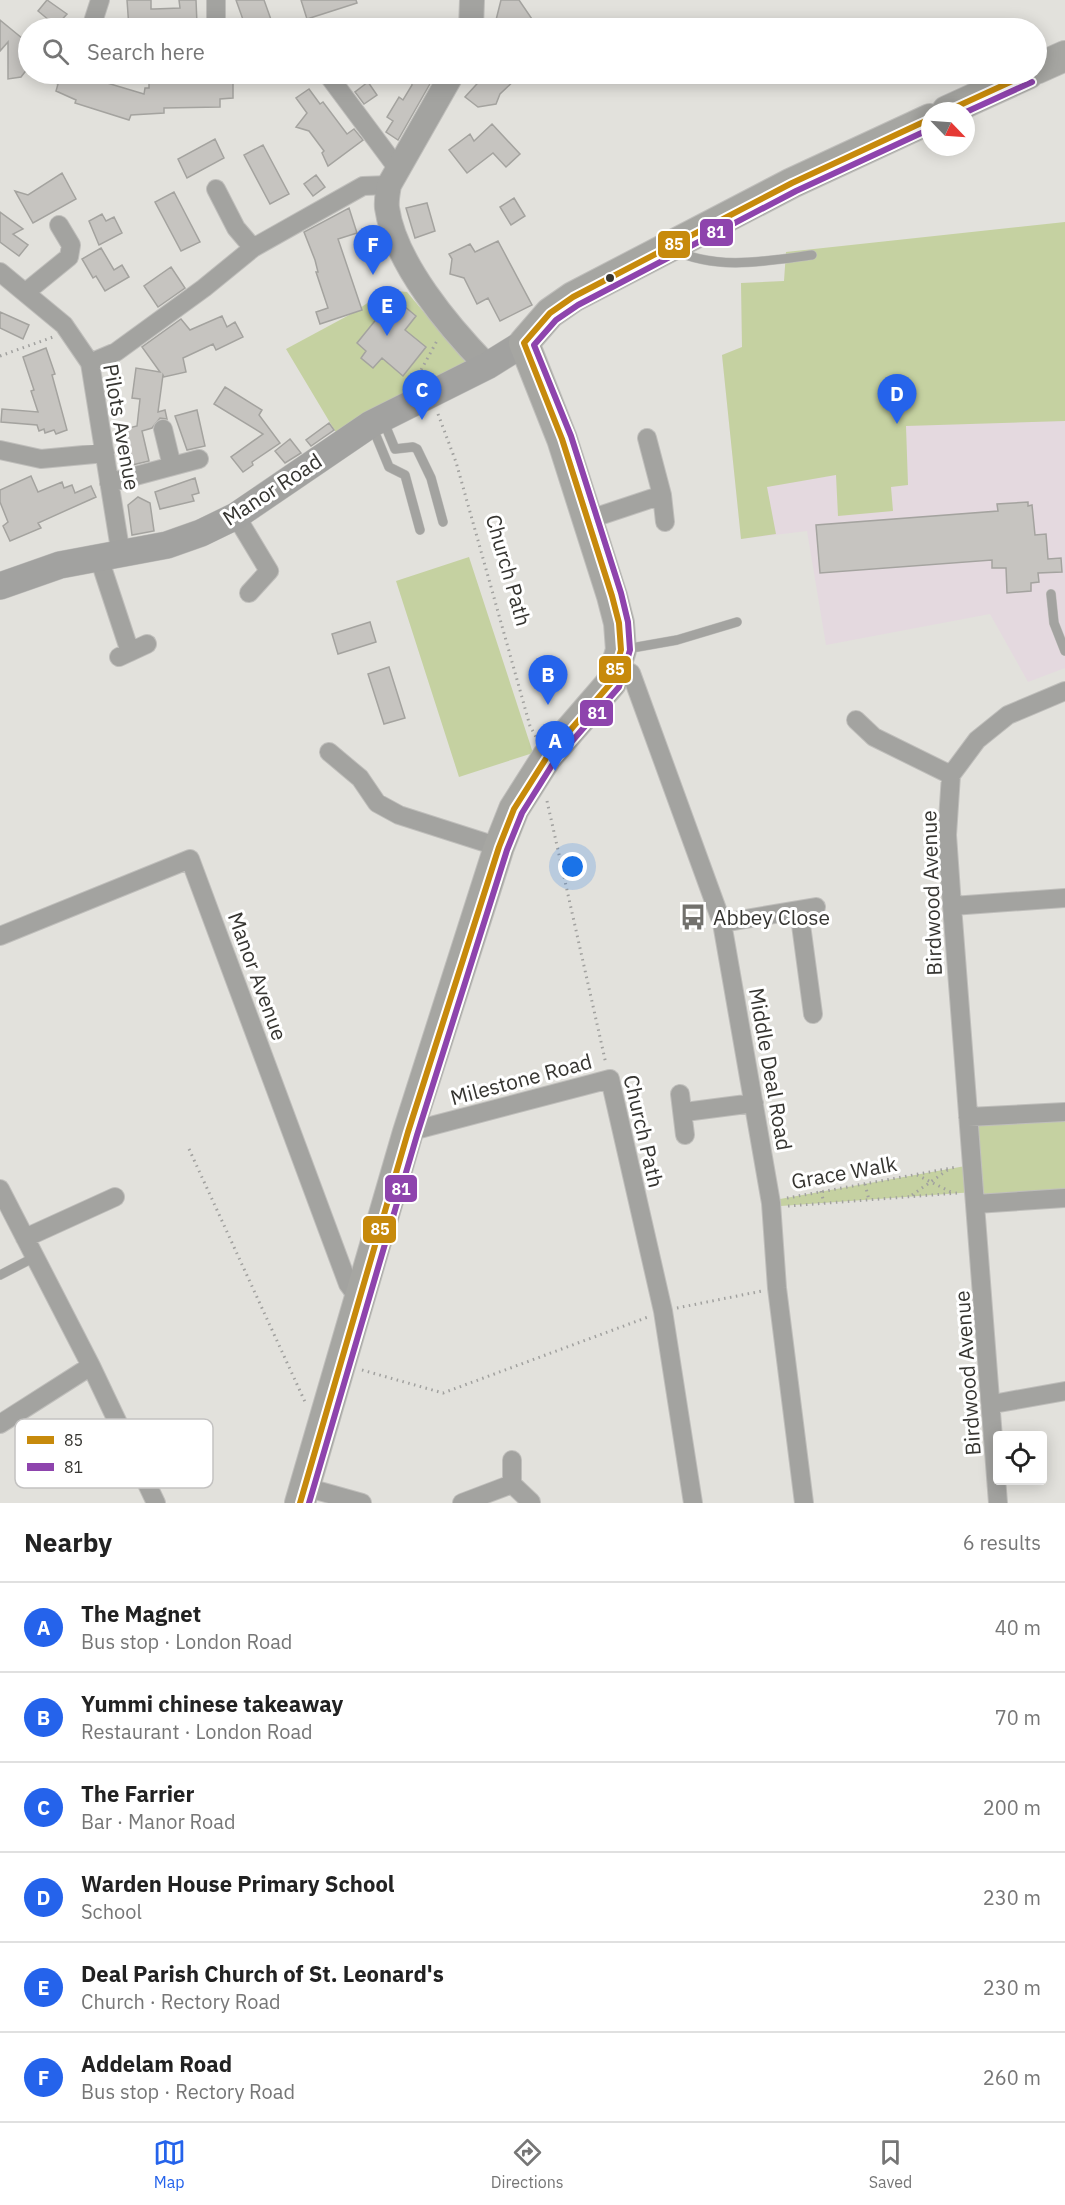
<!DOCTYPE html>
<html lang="en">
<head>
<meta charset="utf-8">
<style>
	body { margin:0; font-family:"IBM Plex Sans",sans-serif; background:#f2f2f2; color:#222 }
	.controls { position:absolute; right:18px; bottom:18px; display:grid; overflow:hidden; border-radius:6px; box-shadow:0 3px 15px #0003 }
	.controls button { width:54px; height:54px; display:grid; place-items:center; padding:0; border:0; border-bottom:2px solid #e0e0e0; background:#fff; color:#222; font:30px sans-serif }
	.compass { position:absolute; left:921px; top:102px; width:54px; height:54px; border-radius:50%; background:#fff; box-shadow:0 3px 15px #0003; rotate:115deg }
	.you { position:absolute; left:573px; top:867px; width:21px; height:21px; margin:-15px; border:4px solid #fff; border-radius:50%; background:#1a73e8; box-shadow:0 0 0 9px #1a73e833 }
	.badge { display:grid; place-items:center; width:39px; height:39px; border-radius:50%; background:#2563eb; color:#fff; font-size:20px; font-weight:700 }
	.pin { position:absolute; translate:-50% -50px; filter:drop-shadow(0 2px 3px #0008) }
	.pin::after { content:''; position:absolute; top:32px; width:21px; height:18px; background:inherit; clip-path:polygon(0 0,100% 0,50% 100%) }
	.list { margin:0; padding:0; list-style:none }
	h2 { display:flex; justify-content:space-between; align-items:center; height:78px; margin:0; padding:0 24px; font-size:26px }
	h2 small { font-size:20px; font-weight:400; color:#767676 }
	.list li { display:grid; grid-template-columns:39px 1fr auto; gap:18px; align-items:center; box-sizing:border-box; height:90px; padding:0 24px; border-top:2px solid #e0e0e0 }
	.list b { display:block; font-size:22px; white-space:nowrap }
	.list p { margin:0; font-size:20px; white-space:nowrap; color:#767676 }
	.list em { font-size:20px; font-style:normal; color:#767676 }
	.icon { flex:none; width:33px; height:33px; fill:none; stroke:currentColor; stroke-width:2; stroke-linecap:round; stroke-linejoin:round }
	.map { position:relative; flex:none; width:1065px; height:1503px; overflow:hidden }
	.search { position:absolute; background:#fff; box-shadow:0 3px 15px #0003; left:18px; right:18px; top:18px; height:66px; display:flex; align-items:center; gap:15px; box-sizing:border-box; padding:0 21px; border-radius:33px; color:#767676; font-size:22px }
	.sheet { height:618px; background:#fff }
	nav { display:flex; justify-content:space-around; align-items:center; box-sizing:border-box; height:84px; border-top:2px solid #e0e0e0; background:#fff; font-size:16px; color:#767676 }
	nav a { display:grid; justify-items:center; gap:3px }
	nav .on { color:#2563eb }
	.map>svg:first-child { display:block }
	.education { fill:#e4d9df }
	.green { fill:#c5d1a1 }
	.building { fill:#c6c4c0; stroke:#a4a39f; stroke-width:1.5 }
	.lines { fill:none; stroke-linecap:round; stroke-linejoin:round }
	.service-casing { stroke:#bfbebb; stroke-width:10 }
	.minor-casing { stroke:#bfbebb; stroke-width:20 }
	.tertiary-casing { stroke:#bfbebb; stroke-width:26 }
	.secondary-casing { stroke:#bfbebb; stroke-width:28 }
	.primary-casing { stroke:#bfbebb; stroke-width:32 }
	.path { stroke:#a1a19f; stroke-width:3; stroke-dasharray:1.5 4.5; stroke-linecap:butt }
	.service { stroke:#a3a3a0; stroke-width:9 }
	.minor { stroke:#a3a3a0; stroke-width:18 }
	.tertiary { stroke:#a3a3a0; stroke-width:24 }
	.secondary { stroke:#a2a2a0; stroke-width:27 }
	.primary { stroke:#a6a6a2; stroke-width:30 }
	.bus-1-casing { stroke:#fff; stroke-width:10 }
	.bus-2-casing { stroke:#fff; stroke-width:10 }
	.bus-1 { stroke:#c78a0c; stroke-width:6 }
	.bus-2 { stroke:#8e44ad; stroke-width:6 }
	.bus-dot { fill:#363531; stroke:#fff; stroke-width:2 }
	.labels { text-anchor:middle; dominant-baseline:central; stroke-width:6; stroke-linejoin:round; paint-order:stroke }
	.street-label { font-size:21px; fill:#363531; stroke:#fff }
	.poi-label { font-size:21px; fill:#363531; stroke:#fff; text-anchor:start }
	.key { fill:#fff; stroke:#c3c2c1; stroke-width:1.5 }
	.key-label { font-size:16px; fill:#363531 }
	.line-badge { stroke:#fff; stroke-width:2 }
	.badge-label { font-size:16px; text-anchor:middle; font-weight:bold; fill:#fff }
</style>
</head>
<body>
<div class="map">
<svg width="1065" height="1503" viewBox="0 0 1065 1503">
	<rect width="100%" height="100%" fill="#e2e1dc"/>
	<path class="education" d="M 1065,235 L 1065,668 L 1028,682 L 990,614 L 826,645 L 807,531 L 741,539 L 722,355 L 742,347 L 741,283 L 784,281 L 786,252 Z"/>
	<path class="green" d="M 1065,222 L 1065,421 L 906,426 L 908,485 L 891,487 L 893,511 L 838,516 L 836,475 L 767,487 L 776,534 L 741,539 L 722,355 L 742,347 L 741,283 L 784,281 L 786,252 Z
		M 387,290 L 407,292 L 468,365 L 338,436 L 286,349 L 351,314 Z
		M 469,557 L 533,753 L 459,777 L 396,581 Z
		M 1065,1112 L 1065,1198 L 976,1204 L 974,1192 L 781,1206 L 780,1199 L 971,1165 L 968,1117 Z"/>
	<path class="building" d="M 47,0 L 67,14 L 56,26 L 38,11 Z
		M 127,0 L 151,0 L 151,9 L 154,9 L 180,8 L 179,0 L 196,0 L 197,24 L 145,23 L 146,28 L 129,28 Z
		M 236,0 L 264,0 L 274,28 L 246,28 Z
		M 301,0 L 356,0 L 357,3 L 307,19 Z
		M 501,0 L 519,0 L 532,19 L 520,28 L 494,28 Z
		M 0,20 L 28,43 L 28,68 L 21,77 L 8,79 L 8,42 L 0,51 Z
		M 35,74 L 90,74 L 98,76 L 97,80 L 144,94 L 145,88 L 149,88 L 149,81 L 191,78 L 191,74 L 233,74 L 233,98 L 220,99 L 220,107 L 164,108 L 164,113 L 131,115 L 129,120 L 75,103 L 76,100 L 56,91 L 58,84 Z
		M 420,74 L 431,82 L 398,140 L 386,132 L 393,121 L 387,117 L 399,97 L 403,100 L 412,85 L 411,77 Z
		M 486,74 L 494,80 L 500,74 L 521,74 L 500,94 L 496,104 L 478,107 L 465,97 Z
		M 368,82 L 377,95 L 364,104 L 355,92 Z
		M 309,89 L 320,104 L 323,102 L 347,134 L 354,129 L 363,140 L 328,166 L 322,153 L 324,151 L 309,131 L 296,127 L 307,113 L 296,98 Z
		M 492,124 L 520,154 L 506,167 L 493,153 L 467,173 L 449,150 L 470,134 L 474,141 Z
		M 215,139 L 224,158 L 187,178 L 178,159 Z
		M 263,145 L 289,194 L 270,204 L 244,155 Z
		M 62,173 L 76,199 L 33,223 L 15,191 L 28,195 Z
		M 316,175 L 325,187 L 313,196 L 304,184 Z
		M 174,192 L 200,242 L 181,251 L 155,202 Z
		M 514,198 L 525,216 L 511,225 L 500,207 Z
		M 427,203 L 435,231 L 415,238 L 406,208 Z
		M 349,208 L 357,233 L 338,239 L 362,310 L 320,324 L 316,312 L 328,308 L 316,272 L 318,272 L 315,260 L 304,232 Z
		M 0,212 L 23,229 L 13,234 L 28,245 L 19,256 L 0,242 Z
		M 102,214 L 106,221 L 114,217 L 122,233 L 99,245 L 89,221 Z
		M 498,241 L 532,305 L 500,321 L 488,298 L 477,304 L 464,278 L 450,274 L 452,259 L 449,254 L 470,244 L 475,252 Z
		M 101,248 L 114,270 L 122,265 L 129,277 L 105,291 L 96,276 L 93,278 L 82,259 Z
		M 171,267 L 185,288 L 158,307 L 144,286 Z
		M 391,301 L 401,309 L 404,306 L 416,316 L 405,330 L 426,347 L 403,376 L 382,358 L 373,368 L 361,358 L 366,351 L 357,343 Z
		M 0,312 L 29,325 L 23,339 L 0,328 Z
		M 222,316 L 227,327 L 235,322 L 243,337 L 216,350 L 213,344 L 183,358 L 186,372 L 164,377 L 163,375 L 158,412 L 165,410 L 167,419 L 160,418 L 152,428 L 142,431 L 149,461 L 132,465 L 130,457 L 127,458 L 121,430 L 137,426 L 140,399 L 132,398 L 136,368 L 160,372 L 142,347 L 181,319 L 190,330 Z
		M 46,348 L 55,374 L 52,375 L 67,430 L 56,434 L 54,430 L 45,433 L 44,429 L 39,431 L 37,425 L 1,422 L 2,409 L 38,412 L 31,391 L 34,390 L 23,357 Z
		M 225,387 L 262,410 L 259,415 L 280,443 L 252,462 L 253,465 L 243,472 L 231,457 L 263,434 L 214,404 Z
		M 197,410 L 205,446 L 187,450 L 175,416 Z
		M 329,423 L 334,430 L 311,446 L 306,440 Z
		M 290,439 L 301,453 L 285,463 L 275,451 Z
		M 31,476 L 38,492 L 62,482 L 64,488 L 72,485 L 75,493 L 91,486 L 96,497 L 38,523 L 41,528 L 10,541 L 3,526 L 8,522 L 0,502 L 0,490 Z
		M 195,478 L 199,493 L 192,495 L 194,501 L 160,509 L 155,492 Z
		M 138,497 L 150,503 L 154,531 L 132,535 L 128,505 Z
		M 1028,502 L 1028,506 L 1032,505 L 1035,535 L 1046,534 L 1048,559 L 1061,558 L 1062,572 L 1038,573 L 1039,582 L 1031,583 L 1031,591 L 1007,593 L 1006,568 L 992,568 L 992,560 L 820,573 L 816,525 L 998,511 L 997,504 Z
		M 370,622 L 376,642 L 338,654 L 332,634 Z
		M 389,667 L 405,718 L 384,724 L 368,674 Z"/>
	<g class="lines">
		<g class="service-casing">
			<path id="service" d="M 674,250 C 717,271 767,261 812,255
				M 383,420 L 395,449 L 413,447 L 417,449 L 431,478 L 443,522
				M 372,426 L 389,467 L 405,475 L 420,530
				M 1051,594 L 1054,623 L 1065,651
				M 626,649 L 677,640 L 737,622
				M 0,1275 L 35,1257"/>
		</g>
		<g class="minor-casing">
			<path id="minor" d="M 216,0 L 216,28
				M 91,28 L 100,0
				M 328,75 L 398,169
				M 216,189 L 236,228 L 253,248
				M 0,272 L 64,325 L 90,363 L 121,555
				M 26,292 L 69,257 L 71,245 L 59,225
				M 90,363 L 116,352 L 204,288 L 253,248 L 363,186 L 389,185
				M 163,429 L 172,466
				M 0,450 L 41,459 L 105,453
				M 109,483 L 199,459
				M 662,495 L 665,522
				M 236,516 L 269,571 L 249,593
				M 587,520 L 662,495 L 647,438
				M 99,558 L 130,652
				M 119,657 L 147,644
				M 617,666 L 631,673 L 722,923 L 771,1203 L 777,1288 L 804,1503
				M 856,720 L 874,737 L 951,775
				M 329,752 L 360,778 L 377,803 L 399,815 L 499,847
				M 952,906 L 1065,898
				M 799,910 L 813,1014
				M 722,923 L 816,907
				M 0,936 L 190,859 L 348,1284 L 359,1299
				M 680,1094 L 685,1135
				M 685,1112 L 754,1103
				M 968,1117 L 1065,1112
				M 408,1132 L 610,1079 L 663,1311 L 693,1503
				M 0,1189 L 91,1366 L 156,1503
				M 976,1204 L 1065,1198
				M 25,1238 L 115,1197
				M 993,1404 L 1065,1391
				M 0,1424 L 91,1366
				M 512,1460 L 512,1484 L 531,1502
				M 305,1487 L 362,1503
				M 462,1503 L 512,1484
				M 998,1503 L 952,906 L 947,835 L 951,775 L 977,740 L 1008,715 L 1065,691"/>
		</g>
		<g class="tertiary-casing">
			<path id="tertiary" d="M 471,28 L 472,0
				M 452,74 L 389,185 C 388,192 386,200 387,208 C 395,263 449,327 487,366"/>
		</g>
		<g class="secondary-casing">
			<path id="secondary" d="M 0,586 L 60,565 L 167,545 L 201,533 L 236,516 L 371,424 L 487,366 L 524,343"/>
		</g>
		<g class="primary-casing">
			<path id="primary" d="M 1036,69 L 1065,56
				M 947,111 L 1028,74
				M 300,1503 L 408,1132 L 499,847 L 514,809 L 547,757 L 611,683 L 621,650 L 619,623 L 612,596 L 562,439 L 524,343 L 550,313 L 573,297 L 792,183 L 930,119"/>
		</g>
		<path class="path" d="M 0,356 L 53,337
			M 425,374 L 421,370 L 438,339
			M 438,414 L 456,462 L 530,726 L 536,737
			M 547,801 L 606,1064
			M 189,1149 L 306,1404
			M 917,1175 L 951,1192
			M 865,1184 L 869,1200
			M 821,1191 L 824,1203
			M 912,1195 L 949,1169
			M 787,1198 L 957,1167
			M 788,1206 L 958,1193
			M 677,1308 L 762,1291
			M 362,1370 L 443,1393 L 648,1317"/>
		<use href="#service" class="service"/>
		<use href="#minor" class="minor"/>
		<use href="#tertiary" class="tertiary"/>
		<use href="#secondary" class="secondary"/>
		<use href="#primary" class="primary"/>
		<g class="bus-1-casing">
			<path id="bus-1" d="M 947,111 L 1028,74
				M 300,1503 L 408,1132 L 499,847 L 514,809 L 547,757 L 611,683 L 621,650 L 619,623 L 612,596 L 562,439 L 524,343 L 550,313 L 573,297 L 792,183 L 930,119"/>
		</g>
		<g class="bus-2-casing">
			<path id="bus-2" d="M 966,112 L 1032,82
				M 309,1503 L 417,1135 L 507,850 L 522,813 L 554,762 L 619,687 L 630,650 L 628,622 L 621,593 L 571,436 L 534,345 L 556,320 L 578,305 L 796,191 L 930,129"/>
		</g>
		<use href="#bus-1" class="bus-1"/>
		<use href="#bus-2" class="bus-2"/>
	</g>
	<defs>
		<g id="bus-bare" transform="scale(2.07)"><path d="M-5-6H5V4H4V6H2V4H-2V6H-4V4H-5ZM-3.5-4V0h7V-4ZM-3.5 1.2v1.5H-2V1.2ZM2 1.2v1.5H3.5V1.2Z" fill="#72716d" stroke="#fff" stroke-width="2.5" paint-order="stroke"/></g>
	</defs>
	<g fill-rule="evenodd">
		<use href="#bus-bare" x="693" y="917"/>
	</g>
	<circle class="bus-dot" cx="610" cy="278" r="5"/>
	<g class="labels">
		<g class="street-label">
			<text transform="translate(122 427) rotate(80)">Pilots Avenue</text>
			<text transform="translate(272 489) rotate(-33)">Manor Road</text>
			<text transform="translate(509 570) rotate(74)">Church Path</text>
			<text transform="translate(931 893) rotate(-92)">Birdwood Avenue</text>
			<text transform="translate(258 976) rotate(70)">Manor Avenue</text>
			<text transform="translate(771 1069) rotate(80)">Middle Deal Road</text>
			<text transform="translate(521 1079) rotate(-15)">Milestone Road</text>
			<text transform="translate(644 1131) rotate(77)">Church Path</text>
			<text transform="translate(844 1172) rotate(-10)">Grace Walk</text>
			<text transform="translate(967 1373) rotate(-94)">Birdwood Avenue</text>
		</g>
		<g class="poi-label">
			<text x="713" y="917">Abbey Close</text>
		</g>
	</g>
	<rect x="15" y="1419" width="198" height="69" rx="9" class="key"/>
	<rect x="27" y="1436" width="27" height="8" fill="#c78a0c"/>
	<rect x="27" y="1463" width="27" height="8" fill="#8e44ad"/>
	<g class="key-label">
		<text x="64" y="1446">85</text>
		<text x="64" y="1473">81</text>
	</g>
	<g class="line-badge">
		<rect x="699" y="218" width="35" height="29" rx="6" fill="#8e44ad"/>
		<rect x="657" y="230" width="34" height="29" rx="6" fill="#c78a0c"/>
		<rect x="598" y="655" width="34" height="29" rx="6" fill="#c78a0c"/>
		<rect x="579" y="699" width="35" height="28" rx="6" fill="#8e44ad"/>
		<rect x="384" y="1174" width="34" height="29" rx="6" fill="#8e44ad"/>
		<rect x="362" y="1215" width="35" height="29" rx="6" fill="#c78a0c"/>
	</g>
	<g class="badge-label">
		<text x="716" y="238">81</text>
		<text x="674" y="250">85</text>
		<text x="615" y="675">85</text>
		<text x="597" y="719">81</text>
		<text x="401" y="1195">81</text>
		<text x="380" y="1235">85</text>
	</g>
</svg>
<div class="controls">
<button><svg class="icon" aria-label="locate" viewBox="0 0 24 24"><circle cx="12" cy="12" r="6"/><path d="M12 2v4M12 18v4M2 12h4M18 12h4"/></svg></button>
</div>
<svg class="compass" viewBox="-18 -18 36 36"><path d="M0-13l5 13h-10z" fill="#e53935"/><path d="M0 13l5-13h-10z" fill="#767676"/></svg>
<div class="you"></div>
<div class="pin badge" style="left:555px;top:771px">A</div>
<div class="pin badge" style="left:548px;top:705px">B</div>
<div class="pin badge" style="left:422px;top:420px">C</div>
<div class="pin badge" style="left:897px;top:424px">D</div>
<div class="pin badge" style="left:387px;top:336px">E</div>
<div class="pin badge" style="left:373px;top:275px">F</div>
<div class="search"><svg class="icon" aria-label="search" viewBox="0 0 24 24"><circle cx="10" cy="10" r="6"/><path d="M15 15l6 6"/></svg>Search here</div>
</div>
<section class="sheet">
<h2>Nearby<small>6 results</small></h2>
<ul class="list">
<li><span class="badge">A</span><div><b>The Magnet</b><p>Bus stop · London Road</p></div><em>40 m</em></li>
<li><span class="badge">B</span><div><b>Yummi chinese takeaway</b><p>Restaurant · London Road</p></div><em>70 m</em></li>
<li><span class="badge">C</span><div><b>The Farrier</b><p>Bar · Manor Road</p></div><em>200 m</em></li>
<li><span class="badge">D</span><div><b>Warden House Primary School</b><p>School</p></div><em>230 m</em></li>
<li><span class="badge">E</span><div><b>Deal Parish Church of St. Leonard's</b><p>Church · Rectory Road</p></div><em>230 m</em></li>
<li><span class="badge">F</span><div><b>Addelam Road</b><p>Bus stop · Rectory Road</p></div><em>260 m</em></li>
</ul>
</section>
<nav>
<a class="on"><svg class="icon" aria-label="map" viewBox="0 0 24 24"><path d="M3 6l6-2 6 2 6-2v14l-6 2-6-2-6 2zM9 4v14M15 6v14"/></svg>Map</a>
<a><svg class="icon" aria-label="directions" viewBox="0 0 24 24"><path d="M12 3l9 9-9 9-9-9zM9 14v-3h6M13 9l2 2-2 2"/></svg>Directions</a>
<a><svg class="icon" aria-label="saved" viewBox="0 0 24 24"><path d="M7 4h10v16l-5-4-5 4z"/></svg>Saved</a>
</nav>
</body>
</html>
